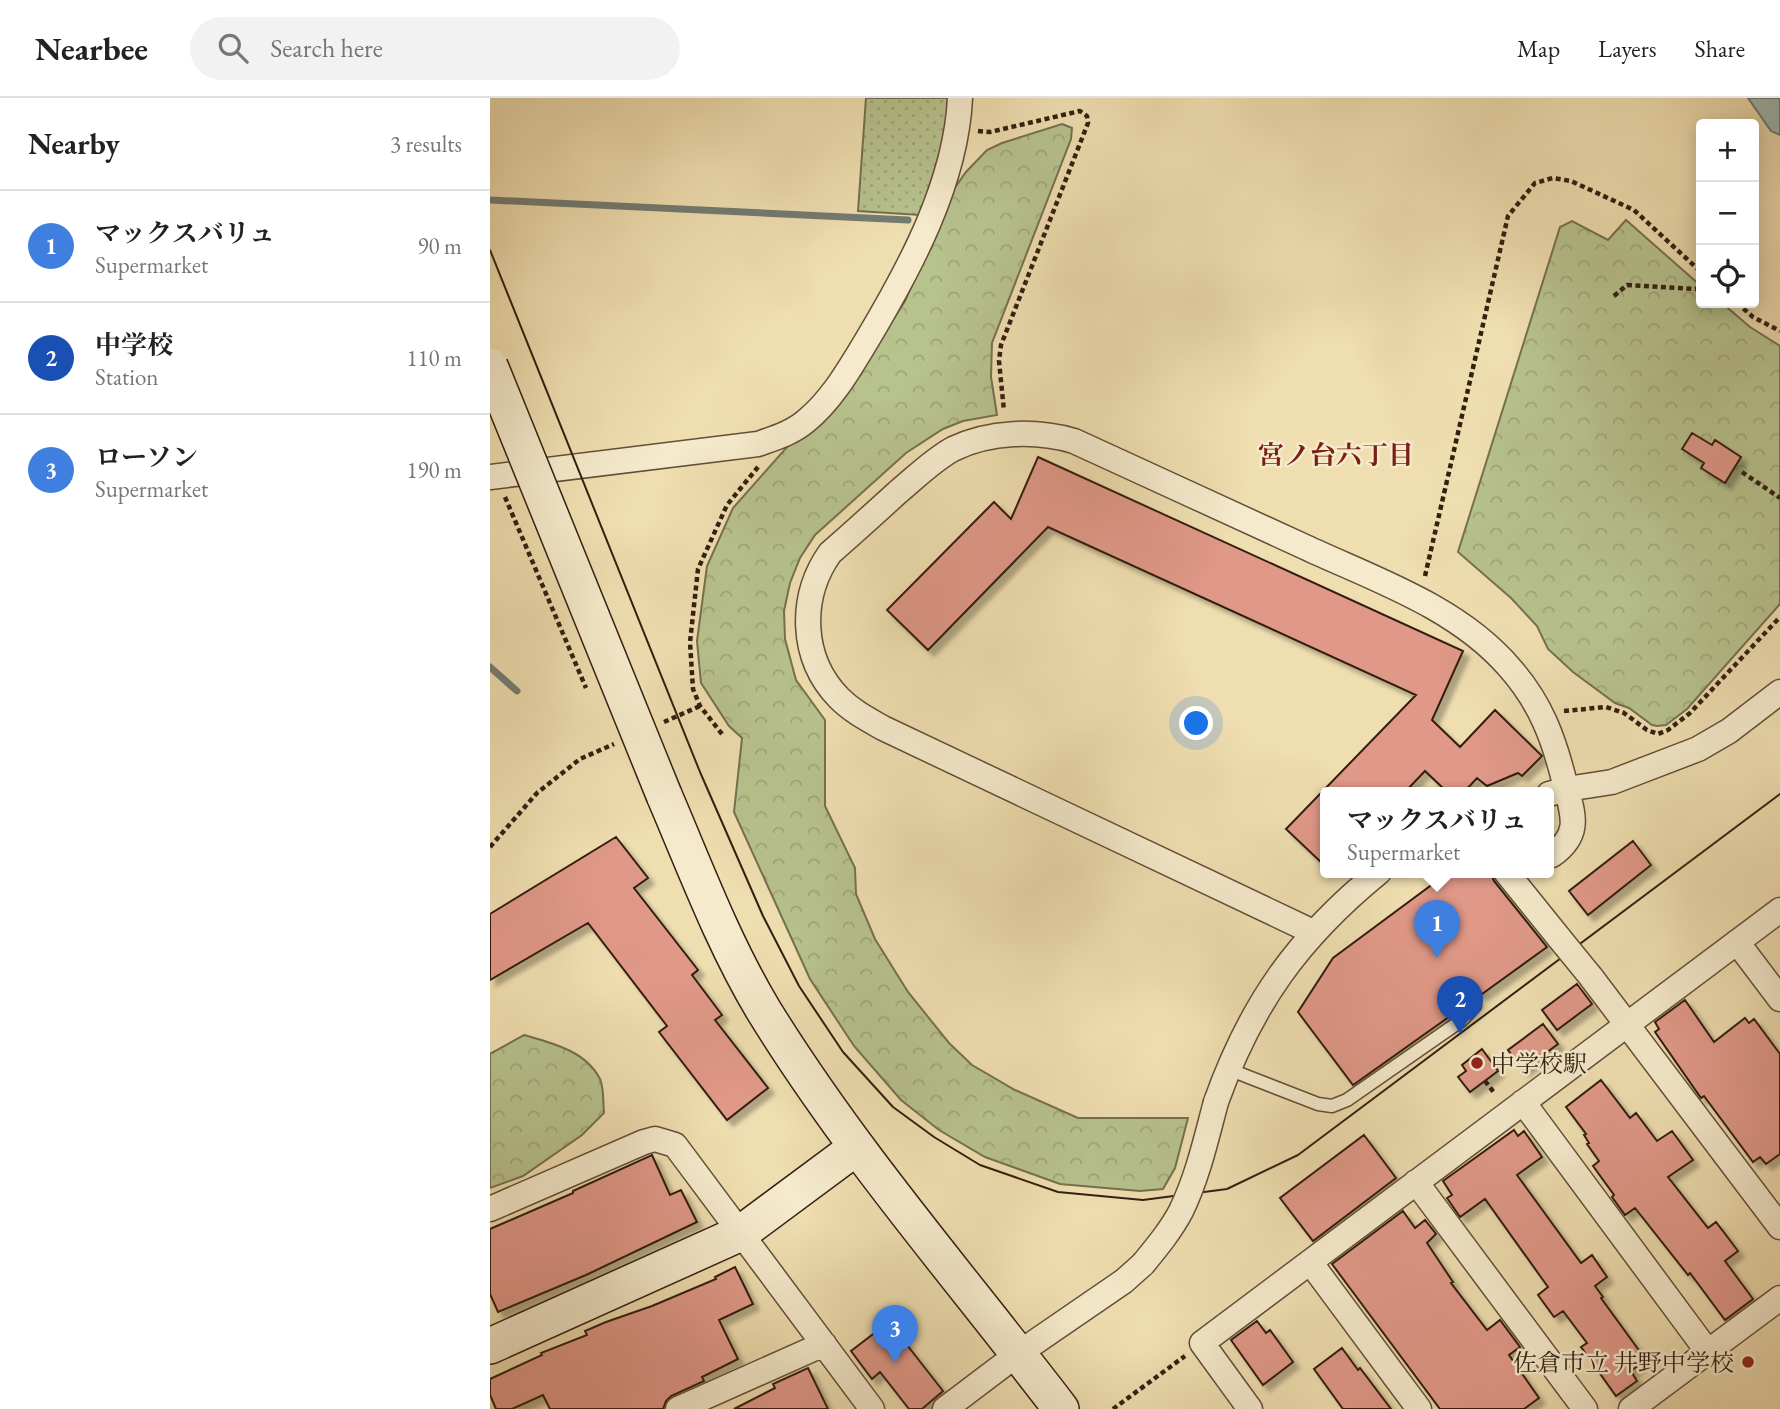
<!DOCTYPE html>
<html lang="en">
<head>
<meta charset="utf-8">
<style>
	body { margin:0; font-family:"EB Garamond","Noto Serif JP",serif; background:#f2f2f2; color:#222 }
	.controls { position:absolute; right:21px; top:21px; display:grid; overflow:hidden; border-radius:7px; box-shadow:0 4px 18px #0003 }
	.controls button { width:63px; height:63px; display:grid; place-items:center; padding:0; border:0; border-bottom:2px solid #e0e0e0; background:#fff; color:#222; font:35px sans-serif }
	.you { position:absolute; left:707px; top:626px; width:24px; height:24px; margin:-18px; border:5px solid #fff; border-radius:50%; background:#1a73e8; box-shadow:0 0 0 10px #1a73e833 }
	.badge { display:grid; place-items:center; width:46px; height:46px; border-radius:50%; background:#8f2418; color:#fff; font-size:23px; font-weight:700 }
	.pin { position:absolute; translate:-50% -58px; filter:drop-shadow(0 2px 4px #0008) }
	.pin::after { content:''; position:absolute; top:37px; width:24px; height:21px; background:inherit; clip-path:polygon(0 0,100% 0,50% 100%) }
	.popup { position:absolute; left:830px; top:689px; width:234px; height:91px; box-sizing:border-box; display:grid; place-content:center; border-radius:7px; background:#fff; filter:drop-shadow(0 2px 5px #0005); font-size:23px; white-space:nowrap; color:#767676 }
	.popup b { font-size:26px; color:#222 }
	.popup::after { content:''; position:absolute; left:50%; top:100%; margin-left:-14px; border:14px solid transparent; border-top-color:#fff }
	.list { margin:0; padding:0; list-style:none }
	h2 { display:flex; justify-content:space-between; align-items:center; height:91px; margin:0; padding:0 28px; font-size:30px }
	h2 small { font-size:23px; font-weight:400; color:#767676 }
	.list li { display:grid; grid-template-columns:46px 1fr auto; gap:21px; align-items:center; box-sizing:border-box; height:112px; padding:0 28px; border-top:2px solid #e0e0e0 }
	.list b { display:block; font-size:26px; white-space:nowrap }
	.list p { margin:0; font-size:23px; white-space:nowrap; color:#767676 }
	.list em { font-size:23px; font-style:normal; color:#767676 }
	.icon { flex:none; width:38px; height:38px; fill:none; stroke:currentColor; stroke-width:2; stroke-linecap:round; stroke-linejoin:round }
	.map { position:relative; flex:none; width:1290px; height:1311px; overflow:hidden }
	header { display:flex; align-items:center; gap:42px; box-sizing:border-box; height:98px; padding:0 35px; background:#fff; border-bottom:2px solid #e0e0e0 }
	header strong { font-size:33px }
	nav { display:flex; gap:38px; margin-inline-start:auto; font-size:24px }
	.search { width:490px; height:63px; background:#f2f2f2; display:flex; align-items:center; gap:18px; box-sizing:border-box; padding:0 24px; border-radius:38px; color:#767676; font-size:26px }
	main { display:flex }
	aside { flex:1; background:#fff }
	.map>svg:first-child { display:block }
	.grass { fill:url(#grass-dots); stroke:#75704e; stroke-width:2 }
	.forest { fill:url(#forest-crowns); stroke:#75704e; stroke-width:2 }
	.water { fill:#9dbab5; stroke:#737c73; stroke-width:2 }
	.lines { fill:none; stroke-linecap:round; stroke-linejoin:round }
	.stream { stroke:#737c73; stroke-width:7 }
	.building { fill:#e09888; stroke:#331f10; stroke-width:2; filter:url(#shadow) }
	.lane-casing { stroke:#624f38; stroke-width:15 }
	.street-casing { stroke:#624f38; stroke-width:27 }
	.secondary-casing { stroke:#331f10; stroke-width:38 }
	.path { stroke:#331f10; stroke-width:4.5; stroke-dasharray:5 3.5; stroke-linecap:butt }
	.lane { stroke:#f5eacc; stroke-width:12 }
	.street { stroke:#f5eacc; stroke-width:24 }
	.secondary { stroke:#f5eacc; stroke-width:35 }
	.tram { stroke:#331f10; stroke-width:2 }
	.street-bridge-casing { stroke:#624f38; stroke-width:27; stroke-linecap:butt }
	.secondary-bridge-casing { stroke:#331f10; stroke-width:38; stroke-linecap:butt }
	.street-bridge { stroke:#f5eacc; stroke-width:24 }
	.secondary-bridge { stroke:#f5eacc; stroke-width:35 }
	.poi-dot { fill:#8f2418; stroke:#f5eacc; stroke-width:2.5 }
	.labels { text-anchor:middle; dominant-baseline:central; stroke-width:5; stroke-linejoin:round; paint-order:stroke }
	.poi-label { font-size:24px; fill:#331f10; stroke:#f5eacc; text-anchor:start }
	.neighbourhood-label { font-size:26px; font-weight:bold; fill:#7a1f14; stroke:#f5eacc }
</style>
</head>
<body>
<header>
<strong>Nearbee</strong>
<div class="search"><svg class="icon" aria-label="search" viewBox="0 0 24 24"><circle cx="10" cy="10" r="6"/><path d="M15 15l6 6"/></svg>Search here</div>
<nav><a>Map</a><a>Layers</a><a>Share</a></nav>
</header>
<main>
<aside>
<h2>Nearby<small>3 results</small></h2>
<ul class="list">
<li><span class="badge" style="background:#3f7fe0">1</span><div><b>マックスバリュ</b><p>Supermarket</p></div><em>90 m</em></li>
<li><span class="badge" style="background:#1a4fb4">2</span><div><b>中学校</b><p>Station</p></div><em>110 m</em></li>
<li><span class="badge" style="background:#3f7fe0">3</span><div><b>ローソン</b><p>Supermarket</p></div><em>190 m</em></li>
</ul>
</aside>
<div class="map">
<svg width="1290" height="1311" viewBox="0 0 1290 1311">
	<defs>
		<pattern id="grass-dots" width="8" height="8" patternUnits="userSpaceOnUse" patternTransform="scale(1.75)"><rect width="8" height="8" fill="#b7c28d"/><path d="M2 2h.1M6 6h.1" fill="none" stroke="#9ea679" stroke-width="1.8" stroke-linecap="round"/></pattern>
		<pattern id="forest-crowns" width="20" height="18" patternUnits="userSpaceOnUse" patternTransform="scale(1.75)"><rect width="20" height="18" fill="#b7c28d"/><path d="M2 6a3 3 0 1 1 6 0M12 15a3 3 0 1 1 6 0" fill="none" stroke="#9ea679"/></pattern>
		<filter id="shadow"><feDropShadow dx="6" dy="6" stdDeviation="2" flood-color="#0004"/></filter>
	</defs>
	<rect width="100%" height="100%" fill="#efdeb0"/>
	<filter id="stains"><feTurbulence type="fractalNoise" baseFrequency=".00286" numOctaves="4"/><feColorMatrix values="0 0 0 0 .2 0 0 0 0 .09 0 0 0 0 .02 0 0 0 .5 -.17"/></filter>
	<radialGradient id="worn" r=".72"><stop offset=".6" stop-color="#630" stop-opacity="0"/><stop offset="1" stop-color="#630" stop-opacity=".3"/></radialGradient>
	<path class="grass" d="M 376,0 L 460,0 L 458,30 L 430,117 L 368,113 Z"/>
	<path class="forest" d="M 572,26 L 582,30 L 581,41 L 502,245 L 501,279 L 507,317 L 473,323 L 453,331 L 416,355 L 325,437 L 310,460 L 300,485 L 294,513 L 295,541 L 306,582 L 335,622 L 335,708 L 365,770 L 366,796 L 385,841 L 418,894 L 459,945 L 482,967 L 525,992 L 588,1020 L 698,1020 L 685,1070 L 673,1091 L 650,1093 L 570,1086 L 495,1059 L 449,1032 L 411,1002 L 364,948 L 320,881 L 244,714 L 252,640 L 239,628 L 211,585 L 207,543 L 217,468 L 243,410 L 297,349 L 320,331 L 364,282 L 415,203 L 464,91 L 476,74 L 497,52 L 512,45 Z
		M 1136,122 L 1211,188 L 1211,205 L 1232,205 L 1260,229 L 1290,248 L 1290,506 L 1197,611 L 1176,627 L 1167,628 L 1162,627 L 1139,610 L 1125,605 L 1083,574 L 1058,551 L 1047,528 L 1021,500 L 968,454 L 1070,129 L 1082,123 L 1118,142 Z
		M 34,937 C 62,945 96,953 110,981 C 114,990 113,1005 114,1015 L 92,1037 L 33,1078 L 0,1090 L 0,956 Z"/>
	<path class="water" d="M 1258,0 L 1290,0 L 1290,37 L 1281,33 Z"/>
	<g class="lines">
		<path class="stream" d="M 0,102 L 418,122
			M 0,569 L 27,593"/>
	</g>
	<path class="building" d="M 1202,335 L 1222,347 L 1225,342 L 1251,359 L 1235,385 L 1211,370 L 1214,365 L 1192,351 Z
		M 548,359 L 973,553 L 942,622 L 970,649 L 1005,612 L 1052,658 L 1032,678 L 1028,675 L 997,688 L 987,680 L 974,694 L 957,694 L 935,673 L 915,694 L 835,694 L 835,768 L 796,731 L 926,597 L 558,429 L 438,552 L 397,512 L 504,404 L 521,421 Z
		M 126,739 L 158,780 L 144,790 L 208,872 L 202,877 L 232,917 L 225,922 L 278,990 L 237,1022 L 169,934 L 177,928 L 98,825 L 0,882 L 0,816 Z
		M 1143,743 L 1161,767 L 1098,817 L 1079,793 Z
		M 959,774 L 1000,774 L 1004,783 L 1057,849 L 992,896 L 986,892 L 980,894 L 976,905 L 970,911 L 863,987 L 808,914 L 843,860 Z
		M 1087,886 L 1102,906 L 1067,932 L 1052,912 Z
		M 1195,902 L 1224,944 L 1255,920 L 1259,925 L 1264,921 L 1290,956 L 1290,1056 L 1276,1066 L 1270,1059 L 1263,1064 L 1214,998 L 1211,1000 L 1165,934 L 1169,931 L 1165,924 Z
		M 1053,926 L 1068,946 L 1033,972 L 1018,952 Z
		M 992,951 L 1008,973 L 980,994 L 968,979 L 976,973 L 972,967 Z
		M 1111,982 L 1140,1020 L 1146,1015 L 1167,1043 L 1182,1033 L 1203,1062 L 1178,1079 L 1218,1130 L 1226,1124 L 1248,1153 L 1235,1163 L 1263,1201 L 1235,1222 L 1200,1175 L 1198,1177 L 1145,1110 L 1135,1117 L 1122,1099 L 1124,1097 L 1103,1068 L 1109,1063 L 1097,1046 L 1099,1045 L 1094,1037 L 1096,1036 L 1076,1009 Z
		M 1024,1032 L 1028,1038 L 1034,1033 L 1052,1059 L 1027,1077 L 1091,1165 L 1102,1157 L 1117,1179 L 1105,1188 L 1113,1199 L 1111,1200 L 1156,1262 L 1141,1273 L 1147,1283 L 1126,1298 L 1091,1249 L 1097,1245 L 1073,1213 L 1064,1219 L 1048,1197 L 1058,1189 L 995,1101 L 970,1119 L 957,1100 L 962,1097 L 953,1083 Z
		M 874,1037 L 906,1080 L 823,1143 L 790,1100 Z
		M 162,1057 L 180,1097 L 191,1092 L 207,1124 L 96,1177 L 8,1214 L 0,1196 L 0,1131 L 83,1095 L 83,1093 Z
		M 913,1113 L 925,1130 L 935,1122 L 946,1136 L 937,1145 L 963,1184 L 961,1185 L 997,1232 L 1010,1222 L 1030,1249 L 1019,1257 L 1049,1300 L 1034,1311 L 950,1311 L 842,1166 Z
		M 245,1169 L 263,1206 L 229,1222 L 248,1261 L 212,1279 L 214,1283 L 181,1298 L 176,1303 L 173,1311 L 60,1311 L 53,1297 L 22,1311 L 6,1311 L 0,1297 L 0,1281 L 52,1257 L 51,1255 L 97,1237 L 95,1233 L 116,1224 L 162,1208 L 226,1181 L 225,1179 Z
		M 767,1223 L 776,1235 L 780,1232 L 803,1264 L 773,1287 L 741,1242 Z
		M 399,1224 L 453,1293 L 432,1311 L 419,1311 L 390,1274 L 382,1281 L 361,1253 Z
		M 852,1250 L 868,1272 L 870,1270 L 901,1311 L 853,1311 L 824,1271 Z
		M 318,1270 L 338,1311 L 244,1311 L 285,1290 L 283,1286 Z"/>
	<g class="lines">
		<g class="lane-casing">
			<path id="lane" d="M 738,971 L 828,1006 L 842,1008 L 857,1002 L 972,922 L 985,908 L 985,901"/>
		</g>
		<g class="street-casing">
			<path id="street" d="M 0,379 L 268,346 C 285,340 302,335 316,323 C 342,302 360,270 377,242 C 420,170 466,85 470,0
				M 1059,696 L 1077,691 L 1122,684 L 1208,651 L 1239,633 L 1290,594
				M 1016,774 L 1070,841
				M 823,834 L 393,630 C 377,621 362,613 349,600 C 310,560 309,499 340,455 C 363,435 385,415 408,394 C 426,379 443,362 463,351 C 500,333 546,332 584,343 C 661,378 738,414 815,449 C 886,482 967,509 1019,569 C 1051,605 1064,641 1075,686 C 1083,716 1092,736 1062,757 L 1059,756
				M 1247,844 L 1290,901
				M 1101,879 L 1290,1129
				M 726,1004 C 761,906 808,840 889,774
				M 1033,1004 L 1218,1254
				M 926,1084 L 1095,1311
				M 0,1111 L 154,1044 L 165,1041 L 185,1047 L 382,1311
				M 820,1164 L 929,1311
				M 188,1311 L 334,1246
				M 455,1311 L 529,1255 L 634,1183 L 653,1166
				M 760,1311 L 712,1245 L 1290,812
				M 1141,1311 L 1290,1200"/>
		</g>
		<g class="secondary-casing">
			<path id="secondary" d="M 174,697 C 205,769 233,845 274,913 C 361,1054 471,1180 571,1311
				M 0,1248 L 251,1135 L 367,1049"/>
		</g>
		<path class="path" d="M 488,33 L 500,34 L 590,13 L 597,18 L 598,25 L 511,247 L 509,263 L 514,313
			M 1124,198 L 1137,187 L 1206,191 L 1211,186
			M 1247,205 L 1263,219 L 1290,233
			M 1252,374 L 1290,400
			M 15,399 L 96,590
			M 935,478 L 1018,118 L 1045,85 L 1063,80 L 1081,83 L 1144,112 L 1211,174
			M 1074,613 L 1116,609 L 1134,615 L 1157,632 L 1168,636 L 1178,632 L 1200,615 L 1290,519
			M 174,624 L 210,608
			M 232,636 L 210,608 L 203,591 L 200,544 L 208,471 L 237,407 L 268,369
			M 0,749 L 47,695 L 90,661 L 124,646
			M 995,983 L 1005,996
			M 623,1311 L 695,1258"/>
		<use href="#lane" class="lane"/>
		<use href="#street" class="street"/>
		<use href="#secondary" class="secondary"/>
		<path class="tram" d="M 0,152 L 210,674 L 273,818 L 309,888 L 353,954 L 403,1009 L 444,1039 L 490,1067 L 568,1094 L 653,1102 L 737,1091 L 808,1057 L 1290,696"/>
		<g class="street-bridge-casing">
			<path id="street-bridge" d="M 1070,841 L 1101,879
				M 653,1166 C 667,1149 681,1132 691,1113 C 708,1078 716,1041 726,1004"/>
		</g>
		<g class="secondary-bridge-casing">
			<path id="secondary-bridge" d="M 0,268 L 174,697"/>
		</g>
		<use href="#street-bridge" class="street-bridge"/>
		<use href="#secondary-bridge" class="secondary-bridge"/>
	</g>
	<g class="poi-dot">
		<circle cx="987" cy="965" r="7"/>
		<circle cx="1258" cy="1264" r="7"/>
	</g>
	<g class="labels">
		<g class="poi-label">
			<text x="1001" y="965">中学校駅</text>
			<text x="1244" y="1264" text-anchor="end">佐倉市立 井野中学校</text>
		</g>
		<g class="neighbourhood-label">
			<text x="846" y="357">宮ノ台六丁目</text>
		</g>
	</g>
	<rect width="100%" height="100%" filter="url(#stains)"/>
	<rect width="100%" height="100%" fill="url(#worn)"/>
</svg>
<div class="controls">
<button>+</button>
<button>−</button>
<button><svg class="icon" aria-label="locate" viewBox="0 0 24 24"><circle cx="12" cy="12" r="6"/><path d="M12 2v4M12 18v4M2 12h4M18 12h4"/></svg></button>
</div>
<div class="you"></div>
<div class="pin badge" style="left:947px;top:860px;background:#3f7fe0">1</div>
<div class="popup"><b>マックスバリュ</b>Supermarket</div>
<div class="pin badge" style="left:970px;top:936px;background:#1a4fb4">2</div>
<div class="pin badge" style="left:405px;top:1265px;background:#3f7fe0">3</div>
</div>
</main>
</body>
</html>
